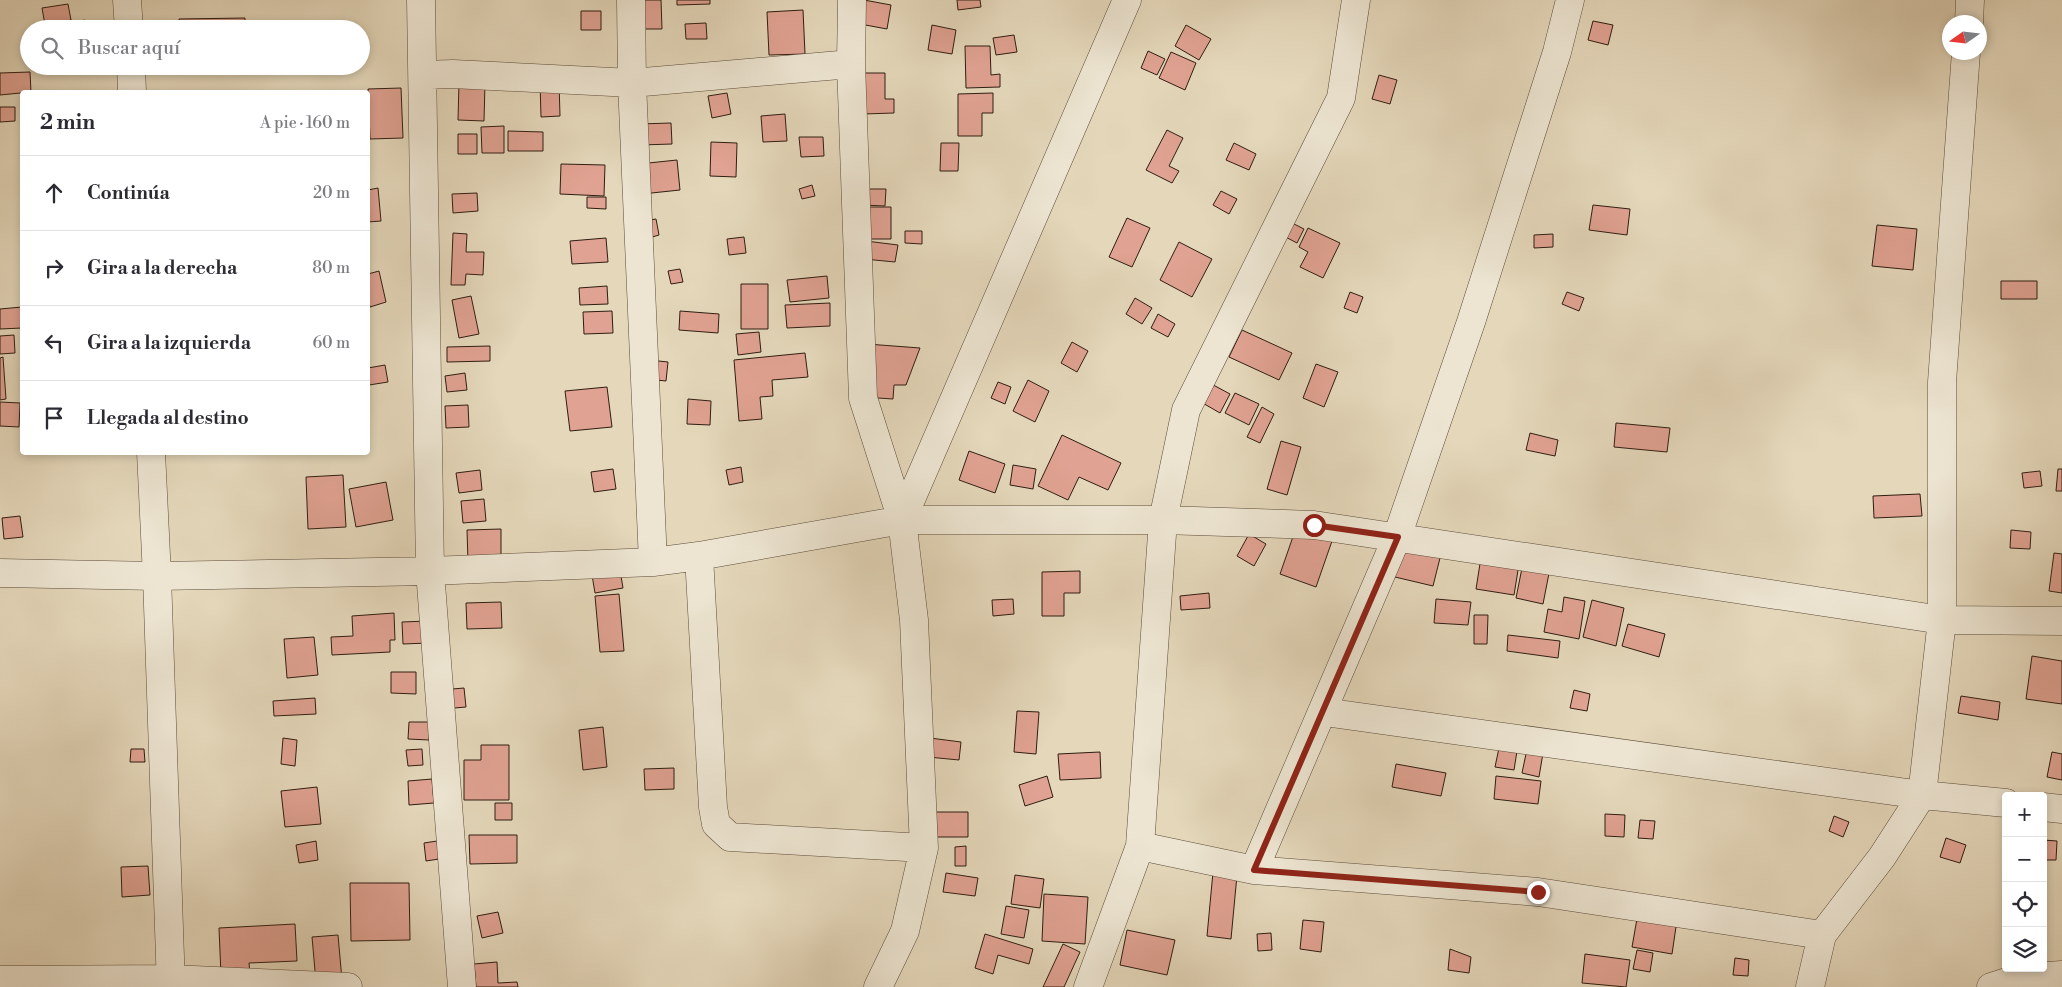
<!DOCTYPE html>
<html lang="es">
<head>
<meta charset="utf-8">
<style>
	body { margin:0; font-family:"Libre Bodoni",serif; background:#f7f7f7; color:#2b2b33 }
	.controls { position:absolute; right:15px; bottom:15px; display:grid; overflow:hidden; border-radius:5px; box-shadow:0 2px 8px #0003 }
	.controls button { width:45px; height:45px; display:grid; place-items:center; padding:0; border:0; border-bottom:1px solid #e1e1e2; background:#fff; color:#2b2b33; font:25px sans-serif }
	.compass { position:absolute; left:1942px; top:15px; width:45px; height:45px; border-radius:50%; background:#fff; box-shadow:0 2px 8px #0003; rotate:256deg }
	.stop { position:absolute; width:15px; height:15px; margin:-11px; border:4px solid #8f2418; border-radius:50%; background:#fff }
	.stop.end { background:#8f2418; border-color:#fff; box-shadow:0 1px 5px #0008 }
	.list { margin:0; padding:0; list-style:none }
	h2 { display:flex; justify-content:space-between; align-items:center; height:65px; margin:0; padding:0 20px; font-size:21px }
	h2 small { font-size:16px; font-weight:400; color:#7c7c81 }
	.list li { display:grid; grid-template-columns:32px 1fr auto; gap:15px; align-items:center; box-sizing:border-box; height:75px; padding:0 20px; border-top:1px solid #e1e1e2 }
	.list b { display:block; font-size:19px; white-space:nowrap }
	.list em { font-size:16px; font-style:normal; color:#7c7c81 }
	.icon { flex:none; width:28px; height:28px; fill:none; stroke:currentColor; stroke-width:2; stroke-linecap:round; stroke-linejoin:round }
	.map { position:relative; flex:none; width:2062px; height:987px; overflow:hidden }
	.search { position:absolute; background:#fff; box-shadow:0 2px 8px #0003; left:20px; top:20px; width:350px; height:55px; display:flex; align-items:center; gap:12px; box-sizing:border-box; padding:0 18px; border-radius:28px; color:#7c7c81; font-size:19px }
	.panel { position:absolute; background:#fff; box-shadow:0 2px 8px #0003; left:20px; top:90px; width:350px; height:365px; border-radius:5px }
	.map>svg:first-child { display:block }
	.building { fill:#e0a292; stroke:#2f1d10 }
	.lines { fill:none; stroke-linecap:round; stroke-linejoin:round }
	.minor-casing { stroke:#5c4c3a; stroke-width:29 }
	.minor { stroke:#ede5d2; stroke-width:28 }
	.route { stroke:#8f2418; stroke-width:6 }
</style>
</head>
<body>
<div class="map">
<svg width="2062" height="987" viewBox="0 0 2062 987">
	<rect width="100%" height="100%" fill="#e4d7ba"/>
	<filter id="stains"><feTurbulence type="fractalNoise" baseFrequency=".004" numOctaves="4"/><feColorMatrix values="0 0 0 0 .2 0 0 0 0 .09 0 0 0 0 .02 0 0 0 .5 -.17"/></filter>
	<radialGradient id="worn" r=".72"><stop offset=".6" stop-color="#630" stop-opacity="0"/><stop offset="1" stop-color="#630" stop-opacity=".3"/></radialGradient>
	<path class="building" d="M 638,0 L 661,0 L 662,29 L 638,29 Z
		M 677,0 L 710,0 L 710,4 L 677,5 Z
		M 864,0 L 891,5 L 887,29 L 860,24 Z
		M 957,0 L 980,0 L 981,7 L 958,10 Z
		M 68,4 L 71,20 L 45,25 L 42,8 Z
		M 803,10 L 805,54 L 769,55 L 767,12 Z
		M 581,11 L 601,11 L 601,30 L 581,30 Z
		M 245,18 L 245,29 L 180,29 L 179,19 Z
		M 85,20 L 85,29 L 61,29 L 61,26 Z
		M 1593,21 L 1613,25 L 1608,45 L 1588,40 Z
		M 706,23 L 707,39 L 686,39 L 685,24 Z
		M 932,25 L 956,30 L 952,54 L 928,50 Z
		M 1186,25 L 1211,39 L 1199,60 L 1175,46 Z
		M 1014,35 L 1017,52 L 996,55 L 993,38 Z
		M 965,46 L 990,46 L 991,75 L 1000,74 L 1000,87 L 966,88 Z
		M 1148,51 L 1165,59 L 1157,75 L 1141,68 Z
		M 1171,52 L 1196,63 L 1185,90 L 1159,78 Z
		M 30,72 L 31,92 L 0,95 L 0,73 Z
		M 862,73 L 885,73 L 885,99 L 894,99 L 894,113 L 863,114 Z
		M 1379,75 L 1397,80 L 1390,104 L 1372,99 Z
		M 459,82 L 485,83 L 484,121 L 458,120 Z
		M 540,82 L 559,82 L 560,116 L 541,117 Z
		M 401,88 L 403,138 L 370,139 L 368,89 Z
		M 727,93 L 731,114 L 712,118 L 708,96 Z
		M 993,93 L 993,113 L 982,113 L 982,136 L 958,136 L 958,94 Z
		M 0,107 L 15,107 L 15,121 L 0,122 Z
		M 785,114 L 787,141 L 763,142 L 761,116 Z
		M 671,123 L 672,144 L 640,145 L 639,124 Z
		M 504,126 L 504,153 L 482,153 L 481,127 Z
		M 1167,130 L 1183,138 L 1169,166 L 1179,171 L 1172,183 L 1146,170 Z
		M 508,131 L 543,132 L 543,151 L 508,151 Z
		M 458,134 L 477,134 L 477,154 L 458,154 Z
		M 799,137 L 823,137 L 824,156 L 801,157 Z
		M 711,142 L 737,143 L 736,177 L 710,176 Z
		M 941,143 L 959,143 L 958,171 L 940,171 Z
		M 1234,143 L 1256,154 L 1249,170 L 1226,160 Z
		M 677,160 L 680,190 L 642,194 L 639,164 Z
		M 561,164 L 605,165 L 604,196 L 560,194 Z
		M 812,185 L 815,196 L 802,199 L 799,189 Z
		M 378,188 L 381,221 L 368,222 L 368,190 Z
		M 863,189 L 886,189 L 885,206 L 863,205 Z
		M 1221,191 L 1237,199 L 1229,214 L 1213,205 Z
		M 477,193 L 478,211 L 453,213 L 452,194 Z
		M 587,197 L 606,197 L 606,209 L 587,208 Z
		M 1593,205 L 1630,209 L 1627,235 L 1589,230 Z
		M 863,207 L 891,207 L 891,239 L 862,239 Z
		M 1127,218 L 1150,228 L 1132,267 L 1109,257 Z
		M 1282,218 L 1304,229 L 1297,243 L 1276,232 Z
		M 656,219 L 659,235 L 642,240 L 638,222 Z
		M 1877,225 L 1917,229 L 1913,270 L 1872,266 Z
		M 1308,228 L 1340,243 L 1323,278 L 1300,267 L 1308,252 L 1299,247 Z
		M 905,231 L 922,231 L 922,244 L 905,243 Z
		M 453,233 L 467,234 L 466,252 L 484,252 L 483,275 L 466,274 L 465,285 L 451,285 Z
		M 1553,234 L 1553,247 L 1534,248 L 1534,235 Z
		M 744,237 L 746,253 L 729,255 L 727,239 Z
		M 606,238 L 608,262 L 572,264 L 570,241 Z
		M 866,241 L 898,245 L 895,262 L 864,259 Z
		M 1179,242 L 1212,259 L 1192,297 L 1160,280 Z
		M 680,269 L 683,282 L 671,284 L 668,271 Z
		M 379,271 L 386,302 L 370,307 L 368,297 L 368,274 Z
		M 827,276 L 829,298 L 790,302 L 787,280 Z
		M 2001,281 L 2037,281 L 2037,299 L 2001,299 Z
		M 741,284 L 768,284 L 768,329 L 741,329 Z
		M 607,286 L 608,304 L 580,305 L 579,288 Z
		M 1350,292 L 1363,297 L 1357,313 L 1344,308 Z
		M 1567,292 L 1584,298 L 1579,311 L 1562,304 Z
		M 471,296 L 479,334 L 459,338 L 452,300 Z
		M 1135,298 L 1152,308 L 1142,324 L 1126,314 Z
		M 830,303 L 830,326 L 787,328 L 785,305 Z
		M 22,307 L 22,328 L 0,329 L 0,309 Z
		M 612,311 L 613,333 L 584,334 L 583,312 Z
		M 680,311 L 719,314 L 718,333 L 679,330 Z
		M 1158,314 L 1175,324 L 1168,337 L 1151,328 Z
		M 1242,330 L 1292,353 L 1279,380 L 1229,357 Z
		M 759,332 L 761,352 L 738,355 L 736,334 Z
		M 14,335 L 15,353 L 0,354 L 0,336 Z
		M 1072,342 L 1088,351 L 1077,372 L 1061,363 Z
		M 867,344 L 920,348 L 906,385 L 894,385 L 893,399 L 863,397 Z
		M 490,346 L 490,361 L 447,362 L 447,347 Z
		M 805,353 L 808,377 L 772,380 L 773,396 L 760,397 L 762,419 L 739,421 L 734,360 Z
		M 3,357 L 6,399 L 0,400 L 0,358 Z
		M 649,360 L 668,362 L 666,381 L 647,379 Z
		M 1316,364 L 1338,372 L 1324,407 L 1303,398 Z
		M 385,365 L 388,382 L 369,385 L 368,368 Z
		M 465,373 L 467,390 L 447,392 L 445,376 Z
		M 1028,380 L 1049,391 L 1035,422 L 1013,411 Z
		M 1204,380 L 1230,394 L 1220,413 L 1194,398 Z
		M 998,382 L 1011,387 L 1005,404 L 991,398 Z
		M 607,387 L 612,427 L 570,431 L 565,391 Z
		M 1235,393 L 1259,404 L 1249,425 L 1225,413 Z
		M 688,399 L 711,401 L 710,425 L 687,424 Z
		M 0,402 L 20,403 L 19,427 L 0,426 Z
		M 468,405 L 469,427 L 446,428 L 445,406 Z
		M 1262,407 L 1274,414 L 1260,443 L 1247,437 Z
		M 1616,423 L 1670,428 L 1667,452 L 1614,447 Z
		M 1530,433 L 1558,440 L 1555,456 L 1526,450 Z
		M 1062,435 L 1121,463 L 1108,490 L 1079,477 L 1068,500 L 1038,486 Z
		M 1281,441 L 1301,447 L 1287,495 L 1267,489 Z
		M 969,451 L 1005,464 L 995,493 L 959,480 Z
		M 1013,465 L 1036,469 L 1033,489 L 1010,485 Z
		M 741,467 L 743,482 L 729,485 L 726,470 Z
		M 613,469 L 616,489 L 594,492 L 591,472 Z
		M 2058,469 L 2062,469 L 2062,491 L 2056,491 Z
		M 480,470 L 482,490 L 459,493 L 456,473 Z
		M 2040,471 L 2042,486 L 2024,488 L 2022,473 Z
		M 343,475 L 346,527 L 308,529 L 306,477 Z
		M 386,482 L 393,520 L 356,527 L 349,489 Z
		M 1920,494 L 1922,516 L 1874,518 L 1873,496 Z
		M 484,499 L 486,521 L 463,523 L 461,501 Z
		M 20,516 L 23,537 L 4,539 L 2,518 Z
		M 1296,528 L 1332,541 L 1316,587 L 1280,574 Z
		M 501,529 L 501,562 L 468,562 L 467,530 Z
		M 2011,530 L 2031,532 L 2030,549 L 2010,548 Z
		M 1249,534 L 1266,544 L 1254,566 L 1237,556 Z
		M 1403,540 L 1442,550 L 1433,586 L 1395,577 Z
		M 1482,551 L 1520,558 L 1514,595 L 1476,589 Z
		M 2054,553 L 2062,554 L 2062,593 L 2049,591 Z
		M 1524,558 L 1551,563 L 1543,604 L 1516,598 Z
		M 619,564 L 623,588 L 595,593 L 591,569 Z
		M 1080,571 L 1080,593 L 1064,593 L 1064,616 L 1042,616 L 1042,572 Z
		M 1209,593 L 1210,608 L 1181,610 L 1180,596 Z
		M 619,594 L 624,651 L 600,652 L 595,596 Z
		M 1564,597 L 1585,601 L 1579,639 L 1544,632 L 1548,609 L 1562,612 Z
		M 1013,599 L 1014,614 L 993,616 L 992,600 Z
		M 1436,599 L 1471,602 L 1468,625 L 1434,623 Z
		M 1592,600 L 1624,608 L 1616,646 L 1583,637 Z
		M 501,602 L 502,628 L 467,629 L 466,603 Z
		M 394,613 L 395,640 L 390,640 L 390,652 L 332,655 L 331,637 L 353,636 L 352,616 Z
		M 1474,615 L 1488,615 L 1487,644 L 1474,644 Z
		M 427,621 L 428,643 L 403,644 L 402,622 Z
		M 1628,624 L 1665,634 L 1659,657 L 1622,646 Z
		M 1508,635 L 1560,641 L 1558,658 L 1507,651 Z
		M 314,637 L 318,675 L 287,678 L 284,639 Z
		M 2032,656 L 2062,661 L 2062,704 L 2026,699 Z
		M 391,672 L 416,672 L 416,694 L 391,693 Z
		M 464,688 L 466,707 L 443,709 L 441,690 Z
		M 1574,690 L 1590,694 L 1587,711 L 1570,708 Z
		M 1961,696 L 2000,702 L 1998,720 L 1958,713 Z
		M 315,698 L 316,714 L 274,716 L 273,701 Z
		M 1017,711 L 1039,712 L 1036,754 L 1014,752 Z
		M 409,722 L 429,722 L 429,740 L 408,739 Z
		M 603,727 L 607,767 L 583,770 L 579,730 Z
		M 283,738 L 297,740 L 295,766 L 281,764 Z
		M 930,738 L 961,742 L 959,760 L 928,757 Z
		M 481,745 L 509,745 L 509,800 L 464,800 L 464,760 L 481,760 Z
		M 1499,748 L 1517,751 L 1514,770 L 1495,767 Z
		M 131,749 L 144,749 L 145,762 L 130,762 Z
		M 422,749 L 423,765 L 408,766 L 406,750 Z
		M 1527,749 L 1543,753 L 1539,777 L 1522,773 Z
		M 1100,752 L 1101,778 L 1060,780 L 1058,754 Z
		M 2052,752 L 2062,754 L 2062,780 L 2047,777 Z
		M 1396,764 L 1446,773 L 1441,796 L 1392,787 Z
		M 674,768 L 674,789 L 645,790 L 644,769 Z
		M 1047,776 L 1053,797 L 1025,806 L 1019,785 Z
		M 1496,776 L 1541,781 L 1538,804 L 1494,799 Z
		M 432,779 L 434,803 L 409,805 L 408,781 Z
		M 317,787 L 321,824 L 285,827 L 281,791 Z
		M 495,803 L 512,803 L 512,820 L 495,820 Z
		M 936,812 L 968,812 L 968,837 L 937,837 Z
		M 1605,814 L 1625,815 L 1624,837 L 1605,836 Z
		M 1834,816 L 1849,822 L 1843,837 L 1829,831 Z
		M 1640,820 L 1655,821 L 1653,839 L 1638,838 Z
		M 469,835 L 517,835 L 517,863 L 470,864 Z
		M 1946,838 L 1966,845 L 1960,863 L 1940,857 Z
		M 2043,840 L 2057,841 L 2056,860 L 2043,860 Z
		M 316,841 L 318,860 L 299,863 L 296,845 Z
		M 437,841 L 439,859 L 426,861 L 424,843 Z
		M 966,846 L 966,866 L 955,866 L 955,847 Z
		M 148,866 L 150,895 L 122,897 L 121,867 Z
		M 1213,872 L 1237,875 L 1231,939 L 1207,936 Z
		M 946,873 L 978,878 L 975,896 L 943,892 Z
		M 1015,875 L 1044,879 L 1040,908 L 1011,904 Z
		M 350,883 L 409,883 L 410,940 L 351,941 Z
		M 1044,894 L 1088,897 L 1085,944 L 1042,941 Z
		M 1006,906 L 1029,910 L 1024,938 L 1001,934 Z
		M 498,912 L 503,933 L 482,938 L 477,916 Z
		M 1638,913 L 1677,920 L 1672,954 L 1632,947 Z
		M 1303,920 L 1324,922 L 1321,952 L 1300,949 Z
		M 295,924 L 297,961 L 249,963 L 250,973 L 221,975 L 219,928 Z
		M 1127,930 L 1175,940 L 1167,975 L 1120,965 Z
		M 1271,933 L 1272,950 L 1258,951 L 1257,934 Z
		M 985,934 L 1033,949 L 1029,964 L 998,955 L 993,974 L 975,968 Z
		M 338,935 L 342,980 L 316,982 L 312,937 Z
		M 1063,944 L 1080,952 L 1064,987 L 1043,987 Z
		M 1450,949 L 1471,957 L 1469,973 L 1448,970 Z
		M 1637,950 L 1653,953 L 1650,972 L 1633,969 Z
		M 1585,954 L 1630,960 L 1626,987 L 1582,983 Z
		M 1735,958 L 1749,960 L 1748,976 L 1733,975 Z
		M 497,962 L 498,983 L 517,982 L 518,987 L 476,987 L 474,964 Z"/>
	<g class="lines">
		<g class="minor-casing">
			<path id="minor" d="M 127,0 L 129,29
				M 421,0 L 430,571 L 462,987
				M 631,0 L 632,83 L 653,562
				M 852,0 L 851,64 L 863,398 L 902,520 L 914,620 L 924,848 L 905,931 L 878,987
				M 1969,22 L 1970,0
				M 131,66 L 132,92
				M 423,75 L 453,74 L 632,83 L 851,64
				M 151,452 L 157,576 L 171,987
				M 902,520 L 1127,0
				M 699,556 L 713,807 L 716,824 L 730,837 L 924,848
				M 0,573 L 157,576 L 430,571 L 653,562 L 699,556 L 902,520 L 1163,520 L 1314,525 L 1942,620 L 2062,621
				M 1324,712 L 1922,795 L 2006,803
				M 2043,807 L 2062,809
				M 1140,846 L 1254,870 L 1538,892 L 1822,935
				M 1254,870 L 1397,537 L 1471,322 L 1557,52 L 1570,0
				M 0,980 L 171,979 L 348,987
				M 1088,987 L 1140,846 L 1163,520 L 1186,410 L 1341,98 L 1356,0
				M 1810,987 L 1822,935 L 1882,857 L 1922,795 L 1942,620 L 1942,382 L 1966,52
				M 1991,987 L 2019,978 L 2062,975"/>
		</g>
		<use href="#minor" class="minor"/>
	</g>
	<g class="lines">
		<path class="route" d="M 1314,525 L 1398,537 L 1254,870 L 1538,892"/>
	</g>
	<rect width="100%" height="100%" filter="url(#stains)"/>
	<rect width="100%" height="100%" fill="url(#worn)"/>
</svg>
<div class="controls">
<button>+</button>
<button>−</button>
<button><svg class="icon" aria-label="locate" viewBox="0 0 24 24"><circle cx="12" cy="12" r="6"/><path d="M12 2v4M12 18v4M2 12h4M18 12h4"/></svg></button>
<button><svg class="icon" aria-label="layers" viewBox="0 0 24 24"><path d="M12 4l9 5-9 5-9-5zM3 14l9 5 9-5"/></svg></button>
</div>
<svg class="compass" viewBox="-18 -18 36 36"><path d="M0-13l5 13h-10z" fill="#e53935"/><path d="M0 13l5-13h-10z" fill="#7c7c81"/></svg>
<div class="stop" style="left:1314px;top:525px"></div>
<div class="stop end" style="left:1538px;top:892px"></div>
<div class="search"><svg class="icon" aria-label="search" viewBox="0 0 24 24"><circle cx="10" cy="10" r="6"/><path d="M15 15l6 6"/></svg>Buscar aquí</div>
<section class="panel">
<h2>2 min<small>A pie · 160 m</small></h2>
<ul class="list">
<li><svg class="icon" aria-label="ahead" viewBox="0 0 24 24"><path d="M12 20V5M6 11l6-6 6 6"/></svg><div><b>Continúa</b></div><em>20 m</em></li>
<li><svg class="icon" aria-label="right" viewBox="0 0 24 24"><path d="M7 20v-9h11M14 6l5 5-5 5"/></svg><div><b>Gira a la derecha</b></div><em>80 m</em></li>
<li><svg class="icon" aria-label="left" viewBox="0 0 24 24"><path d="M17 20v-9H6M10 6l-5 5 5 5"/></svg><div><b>Gira a la izquierda</b></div><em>60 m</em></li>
<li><svg class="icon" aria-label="arrive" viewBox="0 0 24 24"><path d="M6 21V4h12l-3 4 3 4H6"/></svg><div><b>Llegada al destino</b></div></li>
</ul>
</section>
</div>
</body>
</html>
